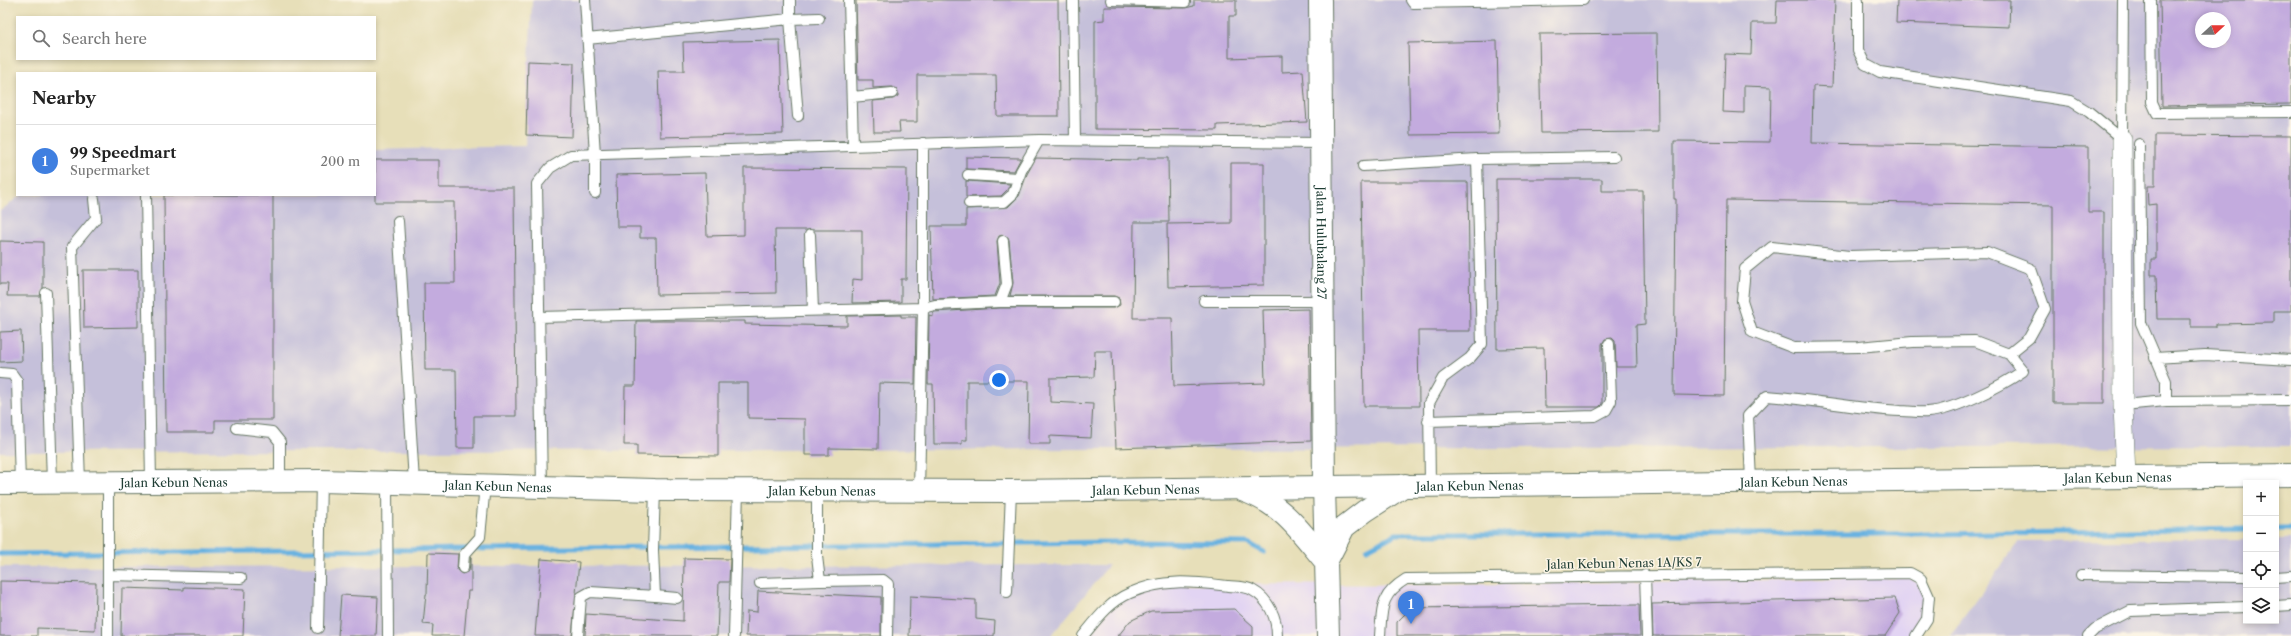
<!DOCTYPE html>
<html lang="en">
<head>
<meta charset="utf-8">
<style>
	body { margin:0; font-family:"Libre Caslon Text",serif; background:#f2f2f2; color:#222 }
	.controls { position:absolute; right:12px; bottom:12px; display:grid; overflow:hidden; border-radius:0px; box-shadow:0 2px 6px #0003 }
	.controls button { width:36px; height:36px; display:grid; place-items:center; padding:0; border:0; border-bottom:1px solid #e0e0e0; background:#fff; color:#222; font:20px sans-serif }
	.compass { position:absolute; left:2195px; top:12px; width:36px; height:36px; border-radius:50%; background:#fff; box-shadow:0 2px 6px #0003; rotate:69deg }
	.you { position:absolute; left:999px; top:380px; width:14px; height:14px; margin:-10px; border:3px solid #fff; border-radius:50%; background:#1a73e8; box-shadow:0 0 0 6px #1a73e833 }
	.badge { display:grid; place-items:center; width:26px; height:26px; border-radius:50%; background:#1f6fb2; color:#fff; font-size:13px; font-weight:700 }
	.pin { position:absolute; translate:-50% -33px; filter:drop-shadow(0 1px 2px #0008) }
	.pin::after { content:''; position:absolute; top:21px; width:14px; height:12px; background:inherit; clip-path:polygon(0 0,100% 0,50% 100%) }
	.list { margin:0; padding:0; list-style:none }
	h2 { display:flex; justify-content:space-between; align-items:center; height:52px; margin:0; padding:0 16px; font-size:17px }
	h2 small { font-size:13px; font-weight:400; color:#767676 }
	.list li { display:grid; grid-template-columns:26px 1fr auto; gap:12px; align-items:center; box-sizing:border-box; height:72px; padding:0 16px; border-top:1px solid #e0e0e0 }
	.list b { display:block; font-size:15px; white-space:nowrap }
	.list p { margin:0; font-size:13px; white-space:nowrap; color:#767676 }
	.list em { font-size:13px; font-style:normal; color:#767676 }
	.icon { flex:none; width:22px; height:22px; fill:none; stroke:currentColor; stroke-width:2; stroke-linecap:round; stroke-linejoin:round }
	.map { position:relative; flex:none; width:2291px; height:636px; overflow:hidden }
	.search { position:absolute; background:#fff; box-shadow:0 2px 6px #0003; left:16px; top:16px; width:360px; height:44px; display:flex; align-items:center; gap:10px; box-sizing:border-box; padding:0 14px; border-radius:0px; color:#767676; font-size:15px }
	.panel { position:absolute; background:#fff; box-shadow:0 2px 6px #0003; left:16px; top:72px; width:360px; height:124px; border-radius:0px }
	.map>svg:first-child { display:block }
	.built { fill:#e2d4f3 }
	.industrial { fill:#c5c0da; fill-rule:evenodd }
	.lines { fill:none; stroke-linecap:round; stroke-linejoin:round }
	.stream { stroke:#69b2e1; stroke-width:5 }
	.building { fill:#c3abde; fill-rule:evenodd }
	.service-casing { stroke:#657663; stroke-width:12 }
	.minor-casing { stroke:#657663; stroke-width:20 }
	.tertiary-casing { stroke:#657663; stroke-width:24 }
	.service { stroke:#fff; stroke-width:10 }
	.minor { stroke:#fff; stroke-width:19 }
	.tertiary { stroke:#fff; stroke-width:22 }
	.labels { text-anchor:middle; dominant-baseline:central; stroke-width:3; stroke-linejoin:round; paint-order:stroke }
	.street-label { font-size:12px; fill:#1f3d34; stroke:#fcf5e5 }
</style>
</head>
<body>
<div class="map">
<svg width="2291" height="636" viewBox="0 0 2291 636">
	<rect width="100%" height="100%" fill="#fcf5e5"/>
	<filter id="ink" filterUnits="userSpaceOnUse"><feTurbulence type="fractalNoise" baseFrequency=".025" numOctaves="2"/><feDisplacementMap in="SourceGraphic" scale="8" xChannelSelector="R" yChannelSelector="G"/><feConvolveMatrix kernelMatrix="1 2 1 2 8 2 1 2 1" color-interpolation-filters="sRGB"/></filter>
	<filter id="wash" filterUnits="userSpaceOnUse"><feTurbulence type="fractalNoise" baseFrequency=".012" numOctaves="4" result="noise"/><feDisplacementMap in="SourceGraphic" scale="16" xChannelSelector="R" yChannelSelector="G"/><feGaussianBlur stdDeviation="0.9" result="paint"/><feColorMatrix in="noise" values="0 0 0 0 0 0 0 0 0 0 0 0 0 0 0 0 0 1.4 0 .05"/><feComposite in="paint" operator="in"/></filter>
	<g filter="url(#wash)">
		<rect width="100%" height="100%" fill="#e7dfb9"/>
		<path class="built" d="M 1909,578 L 1919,583 L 1925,597 L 1923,619 L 1910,636 L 1089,636 L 1109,610 L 1132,595 L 1179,584 L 1436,585 Z"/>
		<path class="industrial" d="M 532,0 L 2291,0 L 2291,446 L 0,452 L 0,211 L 21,195 L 375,195 L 375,150 L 525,146 ZM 2201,18 L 2225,18 L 2225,42 L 2201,42 Z
			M 2246,539 L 2246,621 L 2276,621 L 2276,539 L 2291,539 L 2291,636 L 1950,636 L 2019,541 Z
			M 1109,565 L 1051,636 L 0,636 L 0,567 Z"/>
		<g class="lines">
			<path class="stream" d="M 2276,529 L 2291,529
				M 1367,549 L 1396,534 L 1937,534 L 2246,529
				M 0,554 L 1114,542 L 1248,543 L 1264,552"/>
		</g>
		<g id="blocks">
			<path class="building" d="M 856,0 L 1058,0 L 1059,116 L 997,116 L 996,75 L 917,75 L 917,122 L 899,122 L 900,132 L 874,132 L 873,101 L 893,99 L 898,96 L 898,92 L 892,87 L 873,88 L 873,80 L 858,80 Z
				M 1194,0 L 1236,0 L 1236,16 L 1229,16 L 1229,58 L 1282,56 L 1282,72 L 1303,71 L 1307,122 L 1217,125 L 1217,130 L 1095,129 L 1095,21 L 1104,20 L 1104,7 L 1185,8 L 1194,6 Z
				M 1777,0 L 1835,0 L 1832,87 L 1813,86 L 1812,143 L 2088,147 L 2088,212 L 2104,212 L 2104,403 L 2053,403 L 2053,205 L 1726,200 L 1724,396 L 1674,395 L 1676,199 L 1674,199 L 1674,141 L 1770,142 L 1771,87 L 1744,86 L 1744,113 L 1723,112 L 1725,54 L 1751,55 L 1752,23 L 1776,23 Z
				M 1897,0 L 2010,0 L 2009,27 L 1896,23 Z
				M 2160,0 L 2291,0 L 2291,104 L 2162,106 ZM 2201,18 L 2225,18 L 2225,42 L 2201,42 Z
				M 1657,33 L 1658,132 L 1541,133 L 1539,34 Z
				M 780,40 L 783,134 L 660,137 L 658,71 L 684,71 L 683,42 Z
				M 1497,41 L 1499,134 L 1410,135 L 1408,43 Z
				M 528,61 L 574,63 L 572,137 L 526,135 Z
				M 2155,135 L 2291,136 L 2291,311 L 2273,311 L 2273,323 L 2216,324 L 2216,327 L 2191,327 L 2191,319 L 2157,319 L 2156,275 L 2151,275 L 2151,259 L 2156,259 L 2156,204 L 2148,205 L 2147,186 L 2155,186 Z
				M 966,157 L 1021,158 L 1014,171 L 966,169 Z
				M 1036,158 L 1137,160 L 1137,158 L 1168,158 L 1169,222 L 1134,222 L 1133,318 L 1172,318 L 1174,386 L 1265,383 L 1263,310 L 1309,309 L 1311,441 L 1116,448 L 1112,351 L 1095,351 L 1094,377 L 1050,378 L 1050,402 L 1093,404 L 1091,438 L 1050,436 L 1050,444 L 1028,444 L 1029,381 L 967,381 L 967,440 L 962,440 L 962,444 L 934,444 L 933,384 L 928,384 L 929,315 L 933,316 L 933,312 L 1000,308 L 1114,308 L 1120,305 L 1119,298 L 1114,296 L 1010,296 L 1013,283 L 1009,240 L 1008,237 L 1003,235 L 999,236 L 997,241 L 1000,283 L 995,296 L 933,299 L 931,226 L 966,226 L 966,209 L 1008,207 L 1019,196 L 1027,174 Z
				M 375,160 L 439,160 L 439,188 L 514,188 L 516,416 L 474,416 L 474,448 L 457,448 L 456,370 L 425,370 L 424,283 L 455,283 L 454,202 L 375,202 Z
				M 1231,163 L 1264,163 L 1264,285 L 1168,287 L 1167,224 L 1231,223 Z
				M 744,168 L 907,169 L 906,279 L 901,279 L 901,302 L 852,303 L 853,279 L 862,280 L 862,230 L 775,230 L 776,293 L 657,295 L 656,238 L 640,238 L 640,227 L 617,227 L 616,175 L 705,173 L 707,236 L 744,235 Z
				M 1496,179 L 1602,179 L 1602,191 L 1643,191 L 1645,324 L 1636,325 L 1637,367 L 1616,367 L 1615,341 L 1612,338 L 1605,339 L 1602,344 L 1602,404 L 1599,407 L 1545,407 L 1544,348 L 1497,349 Z
				M 966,181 L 968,181 L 1010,184 L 1007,190 L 1001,196 L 966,197 Z
				M 1361,182 L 1468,182 L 1470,331 L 1418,331 L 1419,406 L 1364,406 Z
				M 164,195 L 273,195 L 273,420 L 215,420 L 215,432 L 166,432 Z
				M 0,241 L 43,242 L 43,288 L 40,296 L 7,296 L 8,284 L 0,284 Z
				M 83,270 L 138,270 L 138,327 L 84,328 Z
				M 901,315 L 901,317 L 916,317 L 915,384 L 879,383 L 878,449 L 829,448 L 829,455 L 805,455 L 805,419 L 748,418 L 748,383 L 718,383 L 718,456 L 637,455 L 637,445 L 624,445 L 625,386 L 635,386 L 636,321 L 745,321 L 745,324 L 847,326 L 847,316 Z
				M 21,331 L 22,361 L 0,362 L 0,332 Z
				M 428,553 L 458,554 L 457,570 L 462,574 L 469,571 L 471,556 L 471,591 L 468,591 L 464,636 L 432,636 L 433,625 L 423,624 L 426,594 L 427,594 Z
				M 684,558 L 730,559 L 729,582 L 719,582 L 717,636 L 585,636 L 586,614 L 683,621 Z
				M 541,559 L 579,562 L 572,636 L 535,636 Z
				M 0,581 L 96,583 L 95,630 L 37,628 L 37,636 L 0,636 Z
				M 184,587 L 245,589 L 243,636 L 121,636 L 122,588 L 184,590 Z
				M 758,591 L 881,597 L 881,636 L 746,636 L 747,611 L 757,612 Z
				M 341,595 L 378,597 L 376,636 L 338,636 Z
				M 910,596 L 976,600 L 976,619 L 995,621 L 994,636 L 909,636 Z
				M 1895,598 L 1900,613 L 1885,636 L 1653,636 L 1652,604 Z
				M 1637,605 L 1639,605 L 1640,636 L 1397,636 L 1397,622 L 1411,608 Z
				M 1234,609 L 1253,626 L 1253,636 L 1118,636 L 1130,621 L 1151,611 Z"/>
		</g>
	</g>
	<g filter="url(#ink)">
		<use href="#blocks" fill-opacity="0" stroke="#657663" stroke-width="1"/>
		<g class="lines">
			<g class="service-casing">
				<path id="service" d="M 585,0 L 595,154 L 595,193
					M 790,0 L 790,19 L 819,18
					M 849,0 L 853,145
					M 1073,0 L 1075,140
					M 1111,0 L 1185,2
					M 1411,0 L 1413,3 L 1583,0
					M 1858,0 L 1858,50 L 1865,64 L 1880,72 L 2071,101 L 2089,112 L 2122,139
					M 2151,0 L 2152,102 L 2157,113 L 2291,112
					M 587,39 L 790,19 L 798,116
					M 852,97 L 892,93
					M 2122,139 L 2123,0
					M 2139,144 L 2141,323 L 2166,381 L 2166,401
					M 1363,166 L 1477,159 L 1614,157
					M 968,175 L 1018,178
					M 146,195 L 151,481
					M 969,203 L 1004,202 L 1013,194 L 1021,171 L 1039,140
					M 398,221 L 414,482
					M 810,235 L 813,310
					M 46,293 L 52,482
					M 1204,301 L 1323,301
					M 1000,302 L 1007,284 L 1003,241
					M 539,317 L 923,308 L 923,143
					M 2155,358 L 2205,355 L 2291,360
					M 0,373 L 12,374 L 17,381 L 20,483
					M 2123,405 L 2166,401 L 2291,400
					M 1428,421 L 1595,416 L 1606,410 L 1611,401 L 1609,344
					M 237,428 L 272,432 L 280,442 L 280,481
					M 387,481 L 388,636
					M 1751,481 L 1748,416 L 1767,396 C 1812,399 1856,409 1901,411 C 1910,411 1919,413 1928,412 C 1955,410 2001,386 2023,371 L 2009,354 L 1975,341 L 1912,342 L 1859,347 L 1794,348 L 1752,332 L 1742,301 L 1745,269 L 1772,247 L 1849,256 L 1987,252 L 2031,269 L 2045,309 L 2029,338 L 2009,354
					M 80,482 L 72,247 L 96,218 L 94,199
					M 1430,485 L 1429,403 L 1443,378 L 1470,358 L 1482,344 L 1477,159
					M 542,488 L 537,184 L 550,168 L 571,155 L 1039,140 L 1322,143
					M 655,490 L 653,550 L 655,596 L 677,598
					M 817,491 L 817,556 L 820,581 L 883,580 L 888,584 L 887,636
					M 919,491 L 923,308 L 935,305 L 1000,302 L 1114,302
					M 463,568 L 464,555 L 480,537 L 485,485
					M 108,575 L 241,578
					M 1645,575 L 1647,636
					M 2081,575 L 2246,577
					M 2276,577 L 2291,576
					M 760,583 L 820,581
					M 1007,592 L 1011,491
					M 2276,606 L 2291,605
					M 318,628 L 321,481
					M 108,636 L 108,482
					M 578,636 L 581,597 L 590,592 L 655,596
					M 734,636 L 738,490
					M 1083,636 C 1097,619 1109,602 1130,593 C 1163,578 1193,582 1228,586 C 1235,587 1246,586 1252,590 C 1269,599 1277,618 1277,636
					M 1380,636 C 1382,608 1380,595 1406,579 L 1910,573 L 1921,579 L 1929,597 L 1927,619 L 1916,636
					M 2088,636 L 2095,629 L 2130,611 L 2246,607"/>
			</g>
			<g class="minor-casing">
				<path id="minor" d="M 2122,139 L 2123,405 L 2126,477"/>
			</g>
			<g class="tertiary-casing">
				<g id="tertiary">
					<path id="s1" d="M 1320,0 L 1324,486 L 1328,636"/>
					<path id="s2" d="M 0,483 L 321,481 L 655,490 L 1011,491 L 2291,475"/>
					<path d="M 1242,490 C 1283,504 1300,531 1326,562"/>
					<path d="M 1327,560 L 1344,527 L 1365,511 L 1405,485"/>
				</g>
			</g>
			<use href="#service" class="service"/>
			<use href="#minor" class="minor"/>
			<use href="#tertiary" class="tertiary"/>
		</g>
	</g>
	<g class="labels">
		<g class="street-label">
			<text stroke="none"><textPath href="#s1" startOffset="243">Jalan Hulubalang 27</textPath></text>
			<text stroke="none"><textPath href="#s2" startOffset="2118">Jalan Kebun Nenas</textPath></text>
			<text stroke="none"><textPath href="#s2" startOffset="174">Jalan Kebun Nenas</textPath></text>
			<text stroke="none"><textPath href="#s2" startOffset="1794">Jalan Kebun Nenas</textPath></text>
			<text stroke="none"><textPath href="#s2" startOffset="1470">Jalan Kebun Nenas</textPath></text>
			<text stroke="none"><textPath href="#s2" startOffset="498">Jalan Kebun Nenas</textPath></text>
			<text stroke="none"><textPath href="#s2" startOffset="1146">Jalan Kebun Nenas</textPath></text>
			<text stroke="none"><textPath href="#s2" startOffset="822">Jalan Kebun Nenas</textPath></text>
			<text transform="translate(1624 563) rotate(-1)">Jalan Kebun Nenas 1A/KS 7</text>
		</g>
	</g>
</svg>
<div class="controls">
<button>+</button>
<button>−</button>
<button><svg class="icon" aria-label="locate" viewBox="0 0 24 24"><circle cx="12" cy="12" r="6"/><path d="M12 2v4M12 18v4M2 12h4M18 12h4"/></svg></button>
<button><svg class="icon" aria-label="layers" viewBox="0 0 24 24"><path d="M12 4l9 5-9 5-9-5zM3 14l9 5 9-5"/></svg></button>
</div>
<svg class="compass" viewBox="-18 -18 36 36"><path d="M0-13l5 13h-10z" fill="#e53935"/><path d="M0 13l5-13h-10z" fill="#767676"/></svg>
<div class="you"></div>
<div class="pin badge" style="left:1411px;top:624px;background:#3f7fe0">1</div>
<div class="search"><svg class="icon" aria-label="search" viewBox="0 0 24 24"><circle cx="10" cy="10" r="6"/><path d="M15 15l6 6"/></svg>Search here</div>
<section class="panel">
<h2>Nearby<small></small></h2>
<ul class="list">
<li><span class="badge" style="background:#3f7fe0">1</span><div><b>99 Speedmart</b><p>Supermarket</p></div><em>200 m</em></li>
</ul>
</section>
</div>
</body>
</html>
